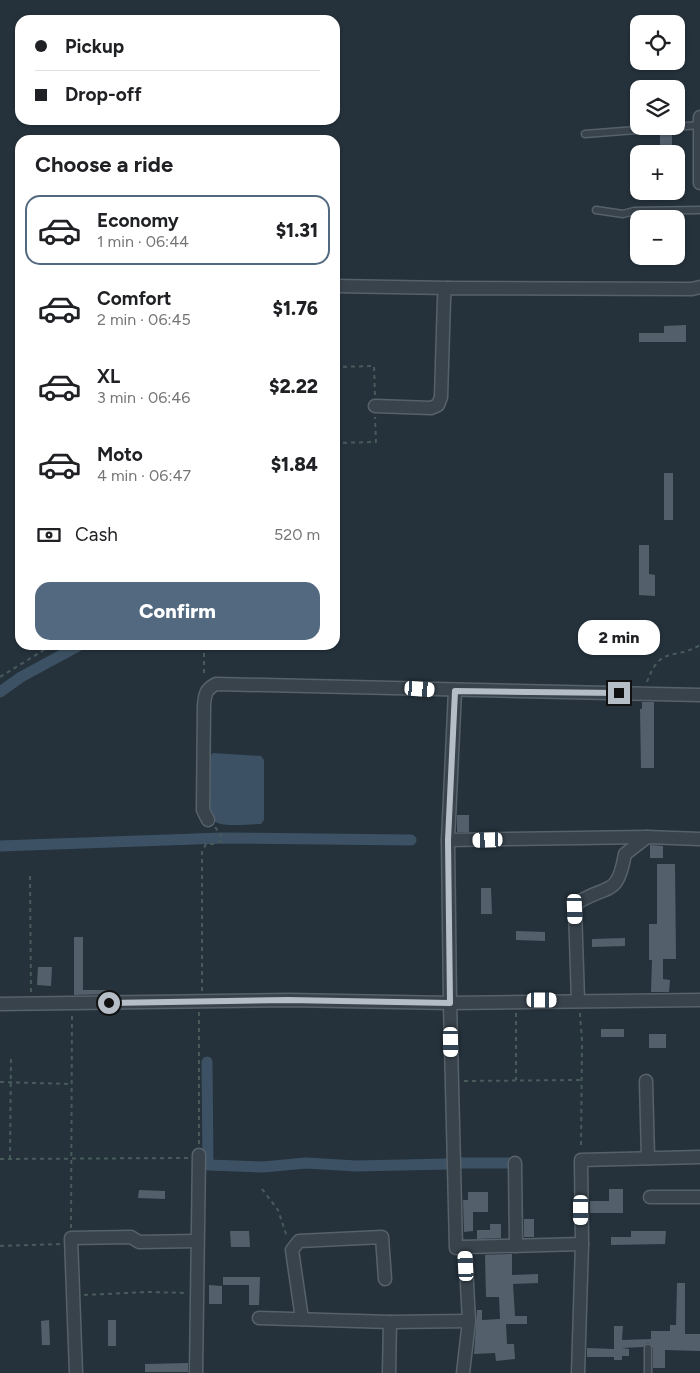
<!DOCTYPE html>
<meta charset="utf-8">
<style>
body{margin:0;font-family:Figtree,sans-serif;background:#f2f2f2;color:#202124;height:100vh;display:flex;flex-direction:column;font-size:19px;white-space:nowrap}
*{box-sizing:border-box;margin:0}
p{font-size:16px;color:#757577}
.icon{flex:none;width:28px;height:28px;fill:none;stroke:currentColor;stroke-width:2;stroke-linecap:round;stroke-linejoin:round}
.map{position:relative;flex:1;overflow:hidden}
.sheet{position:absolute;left:15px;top:135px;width:325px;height:515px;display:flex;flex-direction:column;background:#fff;border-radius:15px;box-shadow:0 1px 4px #0004}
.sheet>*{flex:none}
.banner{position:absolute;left:15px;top:15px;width:325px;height:110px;border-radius:15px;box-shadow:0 1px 4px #0004;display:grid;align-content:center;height:110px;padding:0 20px;background:#fff}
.controls{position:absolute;left:630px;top:15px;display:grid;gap:10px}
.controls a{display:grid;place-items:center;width:55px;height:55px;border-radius:10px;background:#fff;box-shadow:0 1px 4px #0004;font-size:25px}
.end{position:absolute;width:22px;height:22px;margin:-11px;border:6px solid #b5bec7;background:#111;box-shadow:0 0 0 2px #111}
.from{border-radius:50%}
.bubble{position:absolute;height:35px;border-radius:15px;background:#fff;box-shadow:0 1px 4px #0004;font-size:16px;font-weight:800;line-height:35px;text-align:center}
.car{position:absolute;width:15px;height:30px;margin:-15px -8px;border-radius:6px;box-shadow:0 0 4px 1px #0007;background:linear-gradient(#fff 24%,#345 0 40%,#fff 0 76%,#345 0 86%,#fff 0)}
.banner b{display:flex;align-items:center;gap:18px;height:48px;font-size:19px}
.banner b+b{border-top:1px solid #e0e0e0}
.banner i{width:12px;height:12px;background:#202124}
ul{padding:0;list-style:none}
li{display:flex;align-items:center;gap:15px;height:70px;margin:0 10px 8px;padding:0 10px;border:2px solid transparent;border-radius:15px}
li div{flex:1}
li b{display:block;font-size:19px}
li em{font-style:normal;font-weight:800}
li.current{border-color:#526980}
li>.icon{width:45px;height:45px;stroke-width:1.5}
h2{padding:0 20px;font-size:22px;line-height:60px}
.pay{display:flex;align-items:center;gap:12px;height:55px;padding:0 20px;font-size:19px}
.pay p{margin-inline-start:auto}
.button{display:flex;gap:10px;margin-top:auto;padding:10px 20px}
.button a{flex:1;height:58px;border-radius:15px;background:#526980;color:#fff;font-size:20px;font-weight:800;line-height:58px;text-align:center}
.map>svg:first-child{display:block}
.water{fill:#3c5264}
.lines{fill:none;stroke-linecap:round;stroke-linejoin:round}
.canal{stroke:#3c5264;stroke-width:11}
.building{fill:#53606c}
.service-casing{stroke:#57616a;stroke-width:9}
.minor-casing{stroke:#57616a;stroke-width:15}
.path{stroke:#475b5b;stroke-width:2;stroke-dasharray:4 4;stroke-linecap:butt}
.service{stroke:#39434c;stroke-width:6}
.minor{stroke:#39434c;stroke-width:12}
.route{stroke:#b5bec7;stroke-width:6}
</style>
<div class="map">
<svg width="700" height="1373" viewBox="0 0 700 1373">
<rect width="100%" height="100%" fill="#25323c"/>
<path class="water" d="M213,753l48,3 3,4v60l-3,4c-10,0 -35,3 -43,-1 -16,-8 -10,-48 -10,-64z"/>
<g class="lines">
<g class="canal">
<path d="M0,692l21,-15 59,-32"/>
<path d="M0,846l222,-8 189,2"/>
<path d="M207,1062l1,103 55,2 43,-4 50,3 92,-2"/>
<path d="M460,1163h50"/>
</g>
</g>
<g class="building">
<path d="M672,133v16h-12v-15z"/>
<path d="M686,325v17h-47v-9h25v-7z"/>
<rect x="664" y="473" width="9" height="47"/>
<path d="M639,545h10v29l6,1v21l-16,-1z"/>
<path d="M642,702h12v66h-13l-1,-59h2z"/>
<rect x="457" y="815" width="12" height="17"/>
<path d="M650,845l13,1v12h-13z"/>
<path d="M657,864h18l1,95h-13v20l7,1 -1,12h-18l1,-32h-3v-36h8z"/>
<path d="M481,888h10l1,26h-11z"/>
<path d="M516,931l29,1v9l-29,-1z"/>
<path d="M74,937h9v53h26v4l-35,1z"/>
<path d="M625,938v8l-33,1v-8z"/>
<path d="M38,967h14l-1,19 -14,-1z"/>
<rect x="601" y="1029" width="23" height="8"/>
<rect x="649" y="1034" width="17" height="14"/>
<path d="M609,1189h14v24h-33v-12h19z"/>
<path d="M139,1190l26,1v8l-27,-1z"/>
<path d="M468,1192h20v20h-15v19l-9,1 -1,-32h5z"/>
<rect x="524" y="1219" width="10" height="18"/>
<path d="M490,1224h11v14l-24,1v-9h13z"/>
<path d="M230,1231h19l1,16h-19z"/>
<path d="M631,1231h35l-1,13 -54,1v-8h20z"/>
<path d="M512,1254v21l26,-1v9l-25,1 2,32h12v8h-21l1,20h7l1,15 -19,2 -1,-8 -21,1 3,-44h5v10l18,-1 -1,-22h-13l-1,-42h-8z"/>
<path d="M223,1277h37l-1,28h-10v-20h-26z"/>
<path d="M677,1283h8v51h15v17l-35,-1v18h-12v-20l-5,-5 -5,4 -21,1 7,1v7h-7v4h-8v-3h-27v-9l27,1v-23h9l-1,14 29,-1v-8h19v-6h6z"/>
<path d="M209,1285l13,1v18h-13z"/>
<path d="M49,1320l1,25h-8l-1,-24z"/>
<rect x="108" y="1320" width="8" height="26"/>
<path d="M188,1363v9h-43v-8z"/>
</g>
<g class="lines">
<g class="service-casing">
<g id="service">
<path d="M585,134l115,-9"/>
<path d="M596,210l27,4 11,-3 66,-1"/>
<path d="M648,1373v-25"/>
</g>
</g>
<g class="minor-casing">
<g id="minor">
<path d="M700,117v66"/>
<path d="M335,286l113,2"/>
<path d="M375,406l56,2 7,-3 3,-8 3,-98 1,-9 3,-2 244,1 8,-2"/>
<path d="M208,820l-5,-10 1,-105c1,-11 2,-16 12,-21l484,11"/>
<path d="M448,840l199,-3 53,2"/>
<path d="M578,1000l-3,-91 2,-6c32,-20 40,-5 48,-49l22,-17"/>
<path d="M0,1004l289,-4 161,3 -2,-163 7,-149"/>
<path d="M646,1081l2,77"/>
<path d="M515,1163l1,83"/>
<path d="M650,1197h50"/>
<path d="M465,1247l117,-3"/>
<path d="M259,1318l131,4 79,-1"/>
<path d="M302,1319l-10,-69 7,-9 83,-4 3,42"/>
<path d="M76,1373l-5,-135 60,-1 8,5 58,-1"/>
<path d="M196,1373l3,-218"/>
<path d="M389,1373l1,-51"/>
<path d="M463,1373l6,-52 -4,-74 -9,1 -6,-245 250,-3"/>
<path d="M578,1373l4,-129 -1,-84 119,-3"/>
</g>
</g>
<g class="path">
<path d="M335,367l39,-1 1,29"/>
<path d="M335,443l41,-1 -1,-25"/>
<path d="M204,645v32"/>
<path d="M0,677l52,-32"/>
<path d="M647,682c14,-38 26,-21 53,-37"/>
<path d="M30,876l1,118"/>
<path d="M202,991v-139l4,-8h9l7,-4 -1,-5 -6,-8"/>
<path d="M199,1012v133"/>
<path d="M516,1013v67"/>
<path d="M580,1013l2,28 -1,107"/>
<path d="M464,1081l118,-1"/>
<path d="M0,1082l70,2"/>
<path d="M0,1159l188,-1"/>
<path d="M10,1159l1,-102"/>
<path d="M262,1189l16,21 9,27"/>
<path d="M71,1228l1,-213"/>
<path d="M0,1246l61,-2"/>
<path d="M84,1295l63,-3 40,1"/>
</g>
<use href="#service" class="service"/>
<use href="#minor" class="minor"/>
</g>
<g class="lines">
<path class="route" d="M109,1003l179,-3 162,3 -2,-163 7,-149 164,2"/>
</g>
</svg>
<div class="controls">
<a><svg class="icon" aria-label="locate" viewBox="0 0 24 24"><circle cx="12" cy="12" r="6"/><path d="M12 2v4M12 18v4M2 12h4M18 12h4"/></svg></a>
<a><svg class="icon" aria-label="layers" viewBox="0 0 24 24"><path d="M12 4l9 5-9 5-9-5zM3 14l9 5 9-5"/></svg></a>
<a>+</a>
<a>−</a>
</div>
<i class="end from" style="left:109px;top:1003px"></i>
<i class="end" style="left:619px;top:693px"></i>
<div class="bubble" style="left:578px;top:620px;width:82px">2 min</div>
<i class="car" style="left:420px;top:689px;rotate:94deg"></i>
<i class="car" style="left:488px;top:840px;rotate:268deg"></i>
<i class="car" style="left:575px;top:909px;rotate:178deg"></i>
<i class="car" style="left:542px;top:1000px;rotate:90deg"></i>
<i class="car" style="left:451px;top:1042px;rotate:179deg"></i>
<i class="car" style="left:581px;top:1210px;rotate:180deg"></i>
<i class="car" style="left:466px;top:1266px;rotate:357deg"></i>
<div class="banner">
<b><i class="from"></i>Pickup</b>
<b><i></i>Drop-off</b>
</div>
<section class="sheet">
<h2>Choose a ride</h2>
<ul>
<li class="current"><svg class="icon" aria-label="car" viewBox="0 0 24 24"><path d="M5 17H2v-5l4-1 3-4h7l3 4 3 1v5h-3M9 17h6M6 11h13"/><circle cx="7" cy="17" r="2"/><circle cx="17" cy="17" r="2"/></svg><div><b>Economy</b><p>1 min · 06:44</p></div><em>$1.31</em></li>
<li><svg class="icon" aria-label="car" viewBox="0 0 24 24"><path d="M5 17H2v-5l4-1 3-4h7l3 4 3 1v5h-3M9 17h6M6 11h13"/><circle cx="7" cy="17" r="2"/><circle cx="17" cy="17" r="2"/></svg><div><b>Comfort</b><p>2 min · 06:45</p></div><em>$1.76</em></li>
<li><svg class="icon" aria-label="car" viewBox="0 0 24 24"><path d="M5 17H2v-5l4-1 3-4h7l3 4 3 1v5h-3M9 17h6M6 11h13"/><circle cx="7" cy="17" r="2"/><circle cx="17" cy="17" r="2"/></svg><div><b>XL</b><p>3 min · 06:46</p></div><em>$2.22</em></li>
<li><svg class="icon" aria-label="car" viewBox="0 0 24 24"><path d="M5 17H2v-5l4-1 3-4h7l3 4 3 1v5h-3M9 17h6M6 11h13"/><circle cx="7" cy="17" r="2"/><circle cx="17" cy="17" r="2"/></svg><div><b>Moto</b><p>4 min · 06:47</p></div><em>$1.84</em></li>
</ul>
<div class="pay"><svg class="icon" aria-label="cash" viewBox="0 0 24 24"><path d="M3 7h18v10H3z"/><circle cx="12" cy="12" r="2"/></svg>Cash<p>520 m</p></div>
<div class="button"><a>Confirm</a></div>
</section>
</div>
